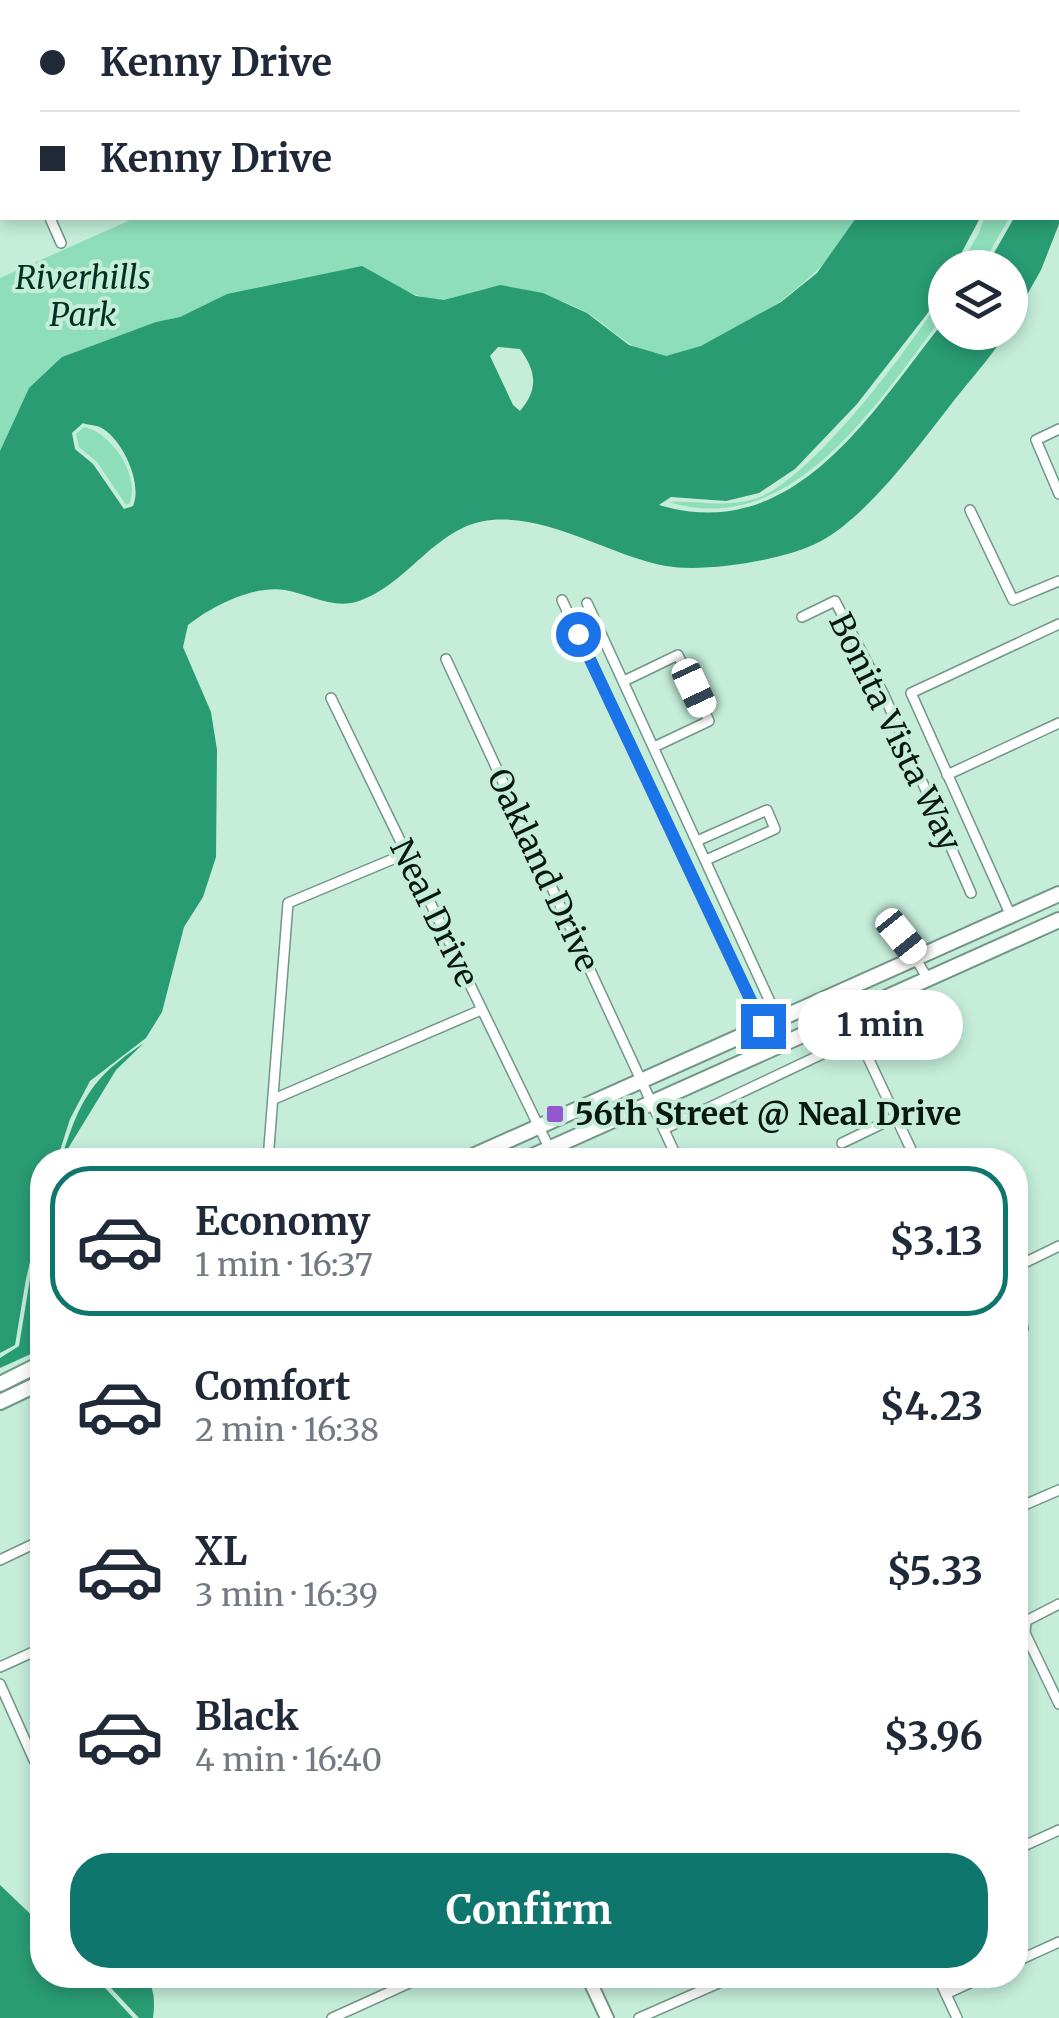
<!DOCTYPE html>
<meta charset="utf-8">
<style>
body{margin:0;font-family:Merriweather,serif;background:#f6f6f7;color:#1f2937;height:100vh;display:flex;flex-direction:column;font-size:38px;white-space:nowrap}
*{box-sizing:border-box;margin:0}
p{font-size:32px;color:#747a83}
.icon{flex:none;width:55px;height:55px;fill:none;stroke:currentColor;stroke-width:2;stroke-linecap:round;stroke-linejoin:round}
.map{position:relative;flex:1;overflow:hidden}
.side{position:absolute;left:30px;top:1148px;width:998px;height:840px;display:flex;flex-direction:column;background:#fff;border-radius:40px;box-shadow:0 5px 15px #0003}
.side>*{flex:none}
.guide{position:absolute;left:0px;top:0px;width:1060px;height:220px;box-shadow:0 5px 15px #0003;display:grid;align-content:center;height:220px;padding:0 40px;background:#fff}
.tools{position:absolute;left:928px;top:250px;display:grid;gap:20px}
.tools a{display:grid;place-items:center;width:100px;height:100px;border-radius:50%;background:#fff;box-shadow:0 5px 15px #0003;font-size:50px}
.end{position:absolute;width:45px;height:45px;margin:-22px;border:12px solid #1a73e8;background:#fff;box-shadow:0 0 0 5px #fff}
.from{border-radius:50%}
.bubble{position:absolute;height:70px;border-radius:35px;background:#fff;box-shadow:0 5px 15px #0003;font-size:32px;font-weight:700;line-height:70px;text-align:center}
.car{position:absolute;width:30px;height:60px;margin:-30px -15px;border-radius:12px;box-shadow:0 0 8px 2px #0007;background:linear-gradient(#fff 24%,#345 0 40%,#fff 0 76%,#345 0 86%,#fff 0)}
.guide b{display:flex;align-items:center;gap:35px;height:95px;font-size:38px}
.guide b+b{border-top:2px solid #e0e1e3}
.guide i{width:25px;height:25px;background:#1f2937}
ul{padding:18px 0 0;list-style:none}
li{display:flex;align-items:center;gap:30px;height:150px;margin:0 20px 15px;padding:0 20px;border:5px solid transparent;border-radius:40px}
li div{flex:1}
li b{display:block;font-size:38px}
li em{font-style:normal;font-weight:700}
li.selected{border-color:#0f766e}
li>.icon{width:90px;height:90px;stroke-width:1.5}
.primary-button{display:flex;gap:20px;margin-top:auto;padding:20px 40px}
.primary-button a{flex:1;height:115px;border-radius:40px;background:#0f766e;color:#fff;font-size:40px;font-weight:700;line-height:115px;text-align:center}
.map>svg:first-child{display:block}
.green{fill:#8edebc}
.water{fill:#299c74;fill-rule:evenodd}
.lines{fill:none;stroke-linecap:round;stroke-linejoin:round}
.street-casing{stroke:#719786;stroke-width:12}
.secondary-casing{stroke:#719786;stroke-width:16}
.primary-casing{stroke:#719786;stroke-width:18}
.street{stroke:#fff;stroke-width:9}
.secondary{stroke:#fff;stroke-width:12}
.primary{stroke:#fff;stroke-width:14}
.route{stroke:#1a73e8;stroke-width:12}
.poi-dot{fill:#9358d0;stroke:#c5edda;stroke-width:4}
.labels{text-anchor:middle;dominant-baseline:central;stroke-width:8;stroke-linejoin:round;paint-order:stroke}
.park-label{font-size:32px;font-style:italic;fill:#003222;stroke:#c5edda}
.street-label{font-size:32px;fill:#091811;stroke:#c5edda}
.poi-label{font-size:32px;font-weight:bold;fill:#091811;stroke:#c5edda;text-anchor:start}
</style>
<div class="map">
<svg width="1059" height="2018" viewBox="0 0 1059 2018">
<rect width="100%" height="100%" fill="#c5edda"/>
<g class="green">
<path d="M135,218h721c-16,49 -139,140 -191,138 -33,-2 -52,-28 -79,-44 -22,-12 -47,-19 -71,-24 -31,-7 -48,12 -74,12 -18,0 -34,-9 -50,-17l-164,11 -47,23 -24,5 -33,14 -94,52 -29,63v-173z"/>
<path d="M984,218h25l-28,49h-22l20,-34z"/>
<path d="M945,291v23c-65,84 -151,227 -276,188 30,-2 60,7 91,-5 55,-22 154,-154 185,-206z"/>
<path d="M84,427c28,6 56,48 46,76l-4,2 -29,-43 -18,-15 -3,-13z"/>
</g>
<g class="water">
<path d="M1058,24l1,200 -18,46 -31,55v-57l-24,-1 28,-49h44z"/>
<path d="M856,218h124l-26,49 -9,1v16l-18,30 -70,90 -62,65 -36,24 -33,8 -55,-4 -12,8c136,41 213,-94 286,-185v12l61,1c-13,21 -30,40 -46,60 -36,45 -88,120 -139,148 -34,19 -117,32 -155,25 -58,-11 -115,-51 -174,-46 -55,4 -83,64 -133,81 -25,9 -50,-7 -74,-11 -32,-5 -73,16 -97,35l-5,22 28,65 6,38 -1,107 -13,40 -19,30 -22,85 -16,26 -56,43 -20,38 -13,41h-15v50l-16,69 -11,66 -15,8v-902l29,-63 33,-31 94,-35 24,-5 47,-23 135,-28 54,30 28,4 56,-15 43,8 44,20 42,32 37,11 35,-10 80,-44 36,-29zM498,347l22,2c16,22 19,40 0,62l-7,-6 -23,-49zM83,423c1,1 15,3 17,4 22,11 43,56 33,79l-9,3 -31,-45 -18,-15 -3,-16z"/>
<path d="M144,1043l-28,27 -55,90c19,-60 30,-82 83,-117z"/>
<path d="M42,1227v35l-7,14 7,73 -42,19v-10l19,-12 11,-67z"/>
<path d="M0,1885l42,40v50h51l40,43h-133z"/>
<path d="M99,1975h45c11,12 11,27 9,43h-14z"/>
</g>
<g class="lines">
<g class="street-casing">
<g id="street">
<path d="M318,0l4,2"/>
<path d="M75,2v-2"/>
<path d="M0,112l2,5"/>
<path d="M0,209l2,-1"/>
<path d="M50,218l11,25"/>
<path d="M1059,429l-23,11 23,54"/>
<path d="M970,510l43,90 46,-19"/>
<path d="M562,600l211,448"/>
<path d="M587,603l201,438"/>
<path d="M802,617l33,-16 49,94 87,198"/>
<path d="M446,659l232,501"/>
<path d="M624,681l54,-26 31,66 -55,26"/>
<path d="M331,698l224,462"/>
<path d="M947,775l112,-52"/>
<path d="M697,841l70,-31 8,19 -69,31"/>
<path d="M1011,916l-100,-223 148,-69"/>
<path d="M897,928l31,51"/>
<path d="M848,1015l68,145"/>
<path d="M274,1099l207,-89"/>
<path d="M664,1129l194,-92"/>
<path d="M842,1143l54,-26"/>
<path d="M268,1160l20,-257 117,-49"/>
<path d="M1015,1276l5,-11 39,-19"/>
<path d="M1015,1295l8,33 -8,4"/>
<path d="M1015,1509l44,-19"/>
<path d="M0,1560l42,-20"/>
<path d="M1059,1604l-33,17 -1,12 34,71"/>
<path d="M0,1667l42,-19"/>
<path d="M0,1684l34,76 8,-3"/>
<path d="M1015,1850l44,-20"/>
<path d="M1015,1962l44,-20"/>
<path d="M937,1975l20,43"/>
<path d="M946,1994l41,-19"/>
<path d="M332,2018l95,-43"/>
<path d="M639,2018l98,-43"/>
</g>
</g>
<g class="secondary-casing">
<path id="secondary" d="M587,1975l20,43"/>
</g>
<g class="primary-casing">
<g id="primary">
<path d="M464,1160l595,-266"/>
<path d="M524,1160l535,-240"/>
<path d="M0,1384l42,-21"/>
<path d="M0,1402l42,-20"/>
</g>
</g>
<use href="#street" class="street"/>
<use href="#secondary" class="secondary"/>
<use href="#primary" class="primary"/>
</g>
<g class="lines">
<path class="route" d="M578,634l185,392"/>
</g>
<rect class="poi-dot" x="545" y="1104" width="20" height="20" rx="5"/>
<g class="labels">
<g class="park-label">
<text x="83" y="278">Riverhills<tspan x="83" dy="37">Park</tspan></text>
</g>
<g class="street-label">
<text transform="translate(895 732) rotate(64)">Bonita Vista Way</text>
<text transform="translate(543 870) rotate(65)">Oakland Drive</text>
<text transform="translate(434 913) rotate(64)">Neal Drive</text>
</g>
<g class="poi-label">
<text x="575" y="1114">56th Street @ Neal Drive</text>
</g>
</g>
</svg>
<div class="tools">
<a><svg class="icon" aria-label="layers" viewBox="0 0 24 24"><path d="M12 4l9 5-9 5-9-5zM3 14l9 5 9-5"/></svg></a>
</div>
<i class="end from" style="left:578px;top:634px"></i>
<i class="end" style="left:763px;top:1026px"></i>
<div class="bubble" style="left:798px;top:990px;width:165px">1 min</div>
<i class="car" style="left:694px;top:688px;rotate:155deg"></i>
<i class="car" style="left:901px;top:936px;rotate:141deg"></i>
<div class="guide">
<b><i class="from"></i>Kenny Drive</b>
<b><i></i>Kenny Drive</b>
</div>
<section class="side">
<ul>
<li class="selected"><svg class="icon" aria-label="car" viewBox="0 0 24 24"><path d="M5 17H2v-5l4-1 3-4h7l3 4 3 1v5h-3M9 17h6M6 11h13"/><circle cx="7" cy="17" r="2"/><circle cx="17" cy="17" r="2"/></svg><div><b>Economy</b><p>1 min · 16:37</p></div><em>$3.13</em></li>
<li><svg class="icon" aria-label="car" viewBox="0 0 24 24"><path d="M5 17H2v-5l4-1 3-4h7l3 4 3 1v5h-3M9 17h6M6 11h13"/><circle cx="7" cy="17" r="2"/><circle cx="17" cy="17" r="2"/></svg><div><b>Comfort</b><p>2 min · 16:38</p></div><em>$4.23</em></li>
<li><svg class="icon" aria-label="car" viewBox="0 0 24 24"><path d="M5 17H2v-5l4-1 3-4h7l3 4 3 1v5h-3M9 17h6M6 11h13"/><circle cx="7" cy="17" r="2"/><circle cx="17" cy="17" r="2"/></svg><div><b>XL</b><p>3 min · 16:39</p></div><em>$5.33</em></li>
<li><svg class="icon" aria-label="car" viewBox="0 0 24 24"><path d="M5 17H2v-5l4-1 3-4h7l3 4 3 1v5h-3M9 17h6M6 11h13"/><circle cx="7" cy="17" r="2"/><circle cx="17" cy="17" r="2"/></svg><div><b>Black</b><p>4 min · 16:40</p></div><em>$3.96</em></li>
</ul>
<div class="primary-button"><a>Confirm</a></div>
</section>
</div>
